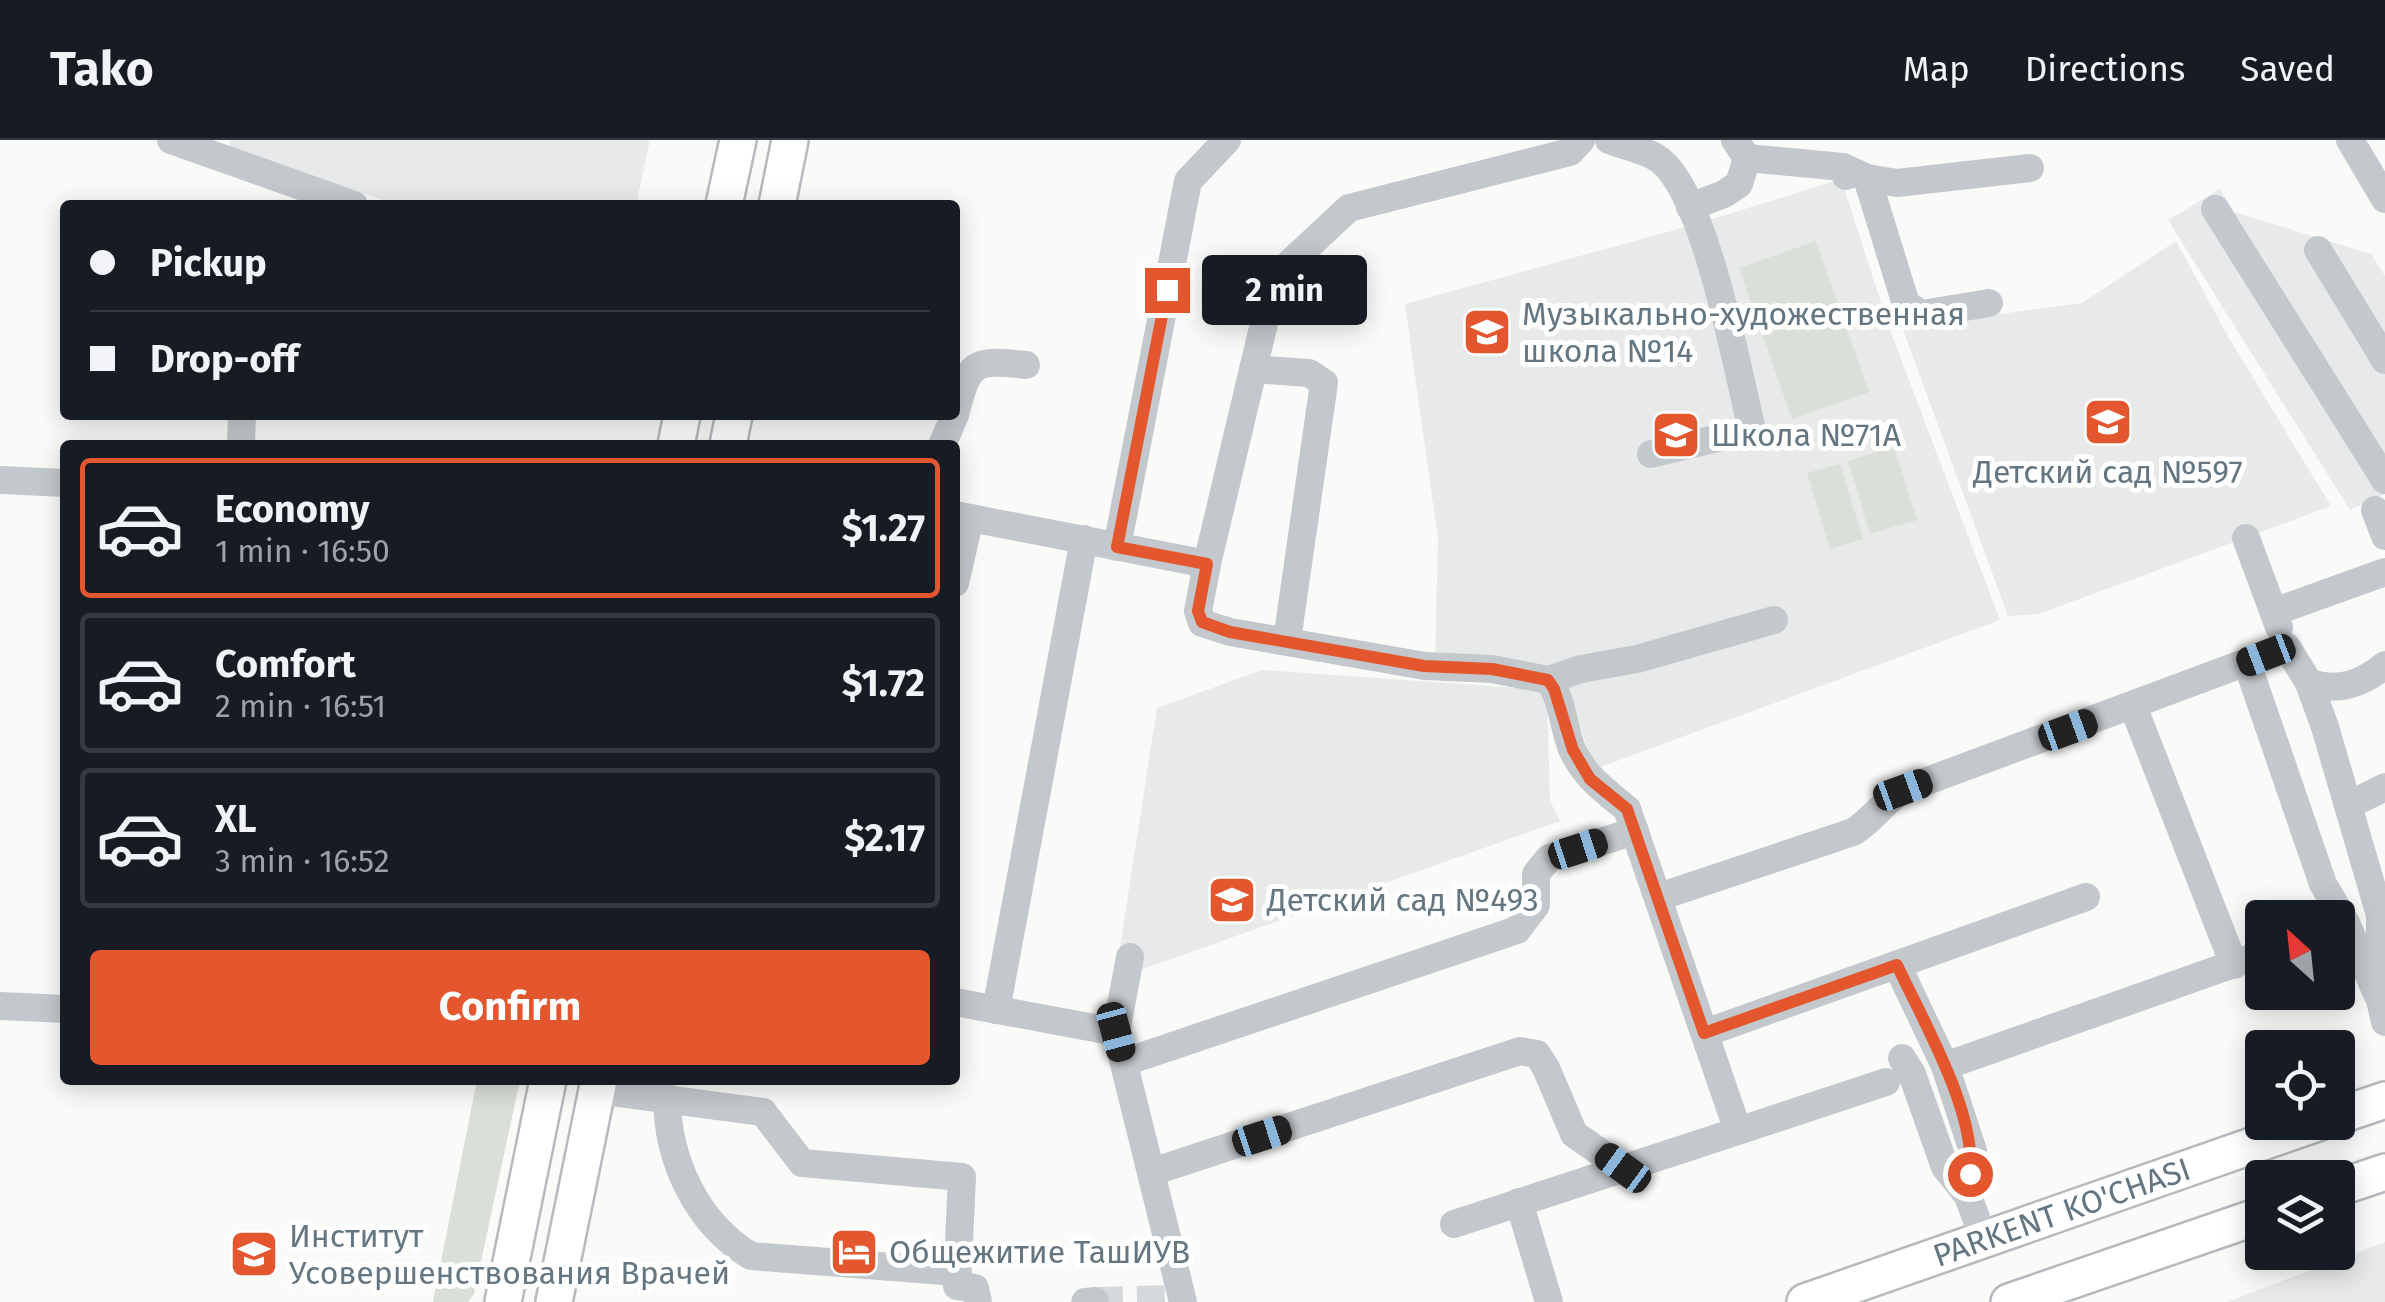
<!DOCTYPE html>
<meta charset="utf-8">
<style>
body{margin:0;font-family:"Fira Sans",sans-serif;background:#20242c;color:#f1f3f6;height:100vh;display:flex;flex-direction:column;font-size:38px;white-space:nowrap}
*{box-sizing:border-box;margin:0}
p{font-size:32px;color:#9ea1a6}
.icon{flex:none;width:55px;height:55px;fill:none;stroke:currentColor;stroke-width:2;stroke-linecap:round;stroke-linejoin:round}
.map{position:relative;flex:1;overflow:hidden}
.sheet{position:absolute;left:60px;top:300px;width:900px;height:645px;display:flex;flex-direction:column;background:#171b24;border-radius:10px;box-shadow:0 5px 25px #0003}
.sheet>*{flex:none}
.top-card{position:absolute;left:60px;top:60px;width:900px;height:220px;border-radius:10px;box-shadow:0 5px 25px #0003;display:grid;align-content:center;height:220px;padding:0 30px;background:#171b24}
.needle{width:65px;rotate:333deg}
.tools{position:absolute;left:2245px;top:760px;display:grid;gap:20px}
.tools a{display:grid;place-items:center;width:110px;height:110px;border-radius:10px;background:#171b24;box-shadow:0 5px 25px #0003;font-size:50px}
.end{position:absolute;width:45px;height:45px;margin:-22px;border:12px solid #e4572e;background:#fff;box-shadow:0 0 0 5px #fff}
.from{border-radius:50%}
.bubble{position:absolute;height:70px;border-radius:10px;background:#171b24;box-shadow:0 5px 25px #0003;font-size:32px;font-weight:700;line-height:70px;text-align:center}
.car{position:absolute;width:30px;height:60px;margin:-30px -15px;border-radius:12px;box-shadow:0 0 8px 2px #0007;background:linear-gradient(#222 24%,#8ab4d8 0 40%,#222 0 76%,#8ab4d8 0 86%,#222 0)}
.top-card b{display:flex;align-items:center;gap:35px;height:95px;font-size:38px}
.top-card b+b{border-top:2px solid #363941}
.top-card i{width:25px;height:25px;background:#f1f3f6}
ul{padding:18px 0 0;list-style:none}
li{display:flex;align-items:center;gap:30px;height:140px;margin:0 20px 15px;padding:0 10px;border:5px solid #363941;border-radius:10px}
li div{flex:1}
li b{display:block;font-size:38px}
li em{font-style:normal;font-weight:700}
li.on{border-color:#e4572e}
li>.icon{width:90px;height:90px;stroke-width:1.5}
.cta{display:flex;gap:20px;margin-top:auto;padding:20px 30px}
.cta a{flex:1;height:115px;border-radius:10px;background:#e4572e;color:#fff;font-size:40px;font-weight:700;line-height:115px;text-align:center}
header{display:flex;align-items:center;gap:60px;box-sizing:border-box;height:140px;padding:0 50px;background:#171b24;border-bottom:2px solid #363941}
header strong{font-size:48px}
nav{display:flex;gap:55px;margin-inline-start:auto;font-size:35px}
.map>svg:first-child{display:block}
.built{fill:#e8e9e9}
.green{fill:#dadfd7}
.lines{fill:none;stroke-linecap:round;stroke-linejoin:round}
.minor-tunnel{stroke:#d5d9db;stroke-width:28;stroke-dasharray:28 14;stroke-linecap:butt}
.major-casing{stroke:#b5babe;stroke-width:40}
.minor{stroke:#c3c8cc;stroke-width:28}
.major{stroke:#fff;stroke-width:35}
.route{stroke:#e4572e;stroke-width:12}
.labels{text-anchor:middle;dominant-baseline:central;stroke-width:10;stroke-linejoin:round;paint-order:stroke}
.poi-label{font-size:32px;fill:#657683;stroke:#fff;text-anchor:start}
.street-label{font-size:32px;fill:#657683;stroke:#fff}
</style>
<header>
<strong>Tako</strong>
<nav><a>Map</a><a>Directions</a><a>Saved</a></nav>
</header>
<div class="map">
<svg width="2385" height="1162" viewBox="0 0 2385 1162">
<rect width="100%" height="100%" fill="#fafaf8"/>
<g class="built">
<path d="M230,0h420l-14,65h-237l-171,-55z"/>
<path d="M1841,39l49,151 110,290 -405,149 -36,-102 -124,-7 3,-120 -33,-236 295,-81z"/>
<path d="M2220,49l14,23 137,42 14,22v218l-35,16 -182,-290z"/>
<path d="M2176,101l53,97 102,168 -292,108 -31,2 -106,-289 180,-24z"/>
<path d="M1262,530l285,20 3,111 10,20 -445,158 42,-271z"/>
<path d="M2385,1102v60h-158z"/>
</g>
<g class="green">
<path d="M1816,101l53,151 -77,27 -53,-151z"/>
<path d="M1894,307l23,73 -47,14 -22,-73z"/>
<path d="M1840,324l23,75 -33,10 -23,-76z"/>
<path d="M477,940h43l-46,214 -6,8h-35z"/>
</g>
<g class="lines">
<path class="minor-tunnel" d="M1095,1161l75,-2"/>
<g class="major-casing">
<g id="major">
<path d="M724,65l14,-65"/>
<path d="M777,65l13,-65"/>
<path d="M676,305l6,-30"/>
<path d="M728,305l6,-30"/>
<path d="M2338,976l47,-16"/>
<path d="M2338,1048l47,-16"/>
<path d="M503,1162l45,-222"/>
<path d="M554,1162l45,-222"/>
<path id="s1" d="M1805,1162l515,-180"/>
<path d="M2009,1162l253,-87"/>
</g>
</g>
<g class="minor">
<path d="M171,0l183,65"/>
<path d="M1581,0l-11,12 -221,56 -74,69 -68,287 -9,47 4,12 28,9 195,34 67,3 56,11c15,18 15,48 24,69 12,27 33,42 55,60l111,322 148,-49"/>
<path d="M1609,0c15,6 38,10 51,20 46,36 77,208 92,270l-101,24"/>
<path d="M1735,0l12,18 96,9 3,9"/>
<path d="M2350,0l35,59"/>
<path d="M1843,27l24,11 30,5 133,-15"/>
<path d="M1867,38l39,126 16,10 67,-11"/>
<path d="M1690,67l34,-13 15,-10 8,-26"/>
<path d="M2215,69l170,271"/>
<path d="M2318,110l67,110"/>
<path d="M1253,229l56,4 15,10 -37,257"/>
<path d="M955,274c14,-52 17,-55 71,-49"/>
<path d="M241,305l1,-30"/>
<path d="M942,305l13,-30"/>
<path d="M0,340l65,3"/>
<path d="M2375,370l10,26"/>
<path d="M955,375l252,49"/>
<path d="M2246,398l33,89"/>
<path d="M1117,407l71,-366 39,-41"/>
<path d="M955,443l15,-65"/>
<path d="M2274,472l111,-40"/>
<path d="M2247,523l76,221 23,39"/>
<path d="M1548,540l33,-11 56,-10 137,-39"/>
<path d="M2309,543c30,9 53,1 76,-18"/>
<path d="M2133,566l101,259"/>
<path d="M2349,665l36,-18"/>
<path d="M1659,757l194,-65c20,-12 30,-30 50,-42l384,-143 22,36 16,44 55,188v85l5,22"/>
<path d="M2338,786l8,-3 31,71"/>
<path d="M1897,825l48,101 28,85 -5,45 16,44"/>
<path d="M955,862l161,30 67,270"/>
<path d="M0,866l65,3"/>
<path d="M996,870l88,-471"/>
<path d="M1116,892l14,-75"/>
<path d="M1705,893l381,-136"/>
<path d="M1902,918l10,16 33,93 24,30"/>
<path d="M1125,922l392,-132 19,-25v-31l13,-16 86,-27"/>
<path d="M1945,926l317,-112"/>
<path d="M597,950l166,22 39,51 160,14 -5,109 18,2 3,14"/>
<path d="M667,957c0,62 29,126 84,159l206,16"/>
<path d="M1152,1032l368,-121 17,3 9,14 28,66 49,34"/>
<path d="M1519,1062l30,100"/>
<path d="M1454,1084l284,-93"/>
<path d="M1085,1162l10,-1"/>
</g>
<use href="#major" class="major"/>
</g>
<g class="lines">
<path class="route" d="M1167,150l-50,257 90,17 -9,47 4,11 28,10 194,34 68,3 56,11 6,9 19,61 17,29 37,30 77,224 193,-68c26,56 80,148 73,209"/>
</g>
<defs>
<g id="school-square" transform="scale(2.5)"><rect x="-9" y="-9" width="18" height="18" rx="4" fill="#e4572e" stroke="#fff"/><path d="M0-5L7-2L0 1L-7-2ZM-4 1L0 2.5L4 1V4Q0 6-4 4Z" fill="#fff"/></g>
<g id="hotel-square" transform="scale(2.5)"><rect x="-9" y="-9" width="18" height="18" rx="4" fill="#e4572e" stroke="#fff"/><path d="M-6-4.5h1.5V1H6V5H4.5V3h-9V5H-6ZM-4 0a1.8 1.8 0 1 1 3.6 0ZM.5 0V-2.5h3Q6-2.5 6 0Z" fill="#fff"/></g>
<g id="university-square" transform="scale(2.5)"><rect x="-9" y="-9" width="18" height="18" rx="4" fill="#e4572e" stroke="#fff"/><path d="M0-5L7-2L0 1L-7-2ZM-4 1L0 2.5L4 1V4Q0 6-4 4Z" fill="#fff"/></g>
</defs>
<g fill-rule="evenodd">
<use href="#school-square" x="1487" y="192"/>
<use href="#school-square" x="2108" y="282"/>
<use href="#school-square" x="1676" y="295"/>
<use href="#school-square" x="1232" y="760"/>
<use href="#hotel-square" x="854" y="1112"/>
<use href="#university-square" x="254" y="1114"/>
</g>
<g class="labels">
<g class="poi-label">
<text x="1522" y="174">Музыкально-художественная<tspan x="1522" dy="37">школа №14</tspan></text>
<text x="1711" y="295">Школа №71А</text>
<text x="2108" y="332" text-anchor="middle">Детский сад №597</text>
<text x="1267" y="760">Детский сад №493</text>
<text x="289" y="1096">Институт<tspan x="289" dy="37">Усовершенствования Врачей</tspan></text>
<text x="889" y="1112">Общежитие ТашИУВ</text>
</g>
<g class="street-label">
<text stroke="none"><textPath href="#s1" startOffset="272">PARKENT KO'CHASI</textPath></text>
</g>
</g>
</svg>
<div class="tools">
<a><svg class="needle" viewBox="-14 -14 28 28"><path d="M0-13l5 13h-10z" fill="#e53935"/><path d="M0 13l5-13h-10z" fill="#9ea1a6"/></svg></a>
<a><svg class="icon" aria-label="locate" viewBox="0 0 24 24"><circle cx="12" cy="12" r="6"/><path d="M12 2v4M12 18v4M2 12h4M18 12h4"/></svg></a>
<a><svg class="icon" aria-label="layers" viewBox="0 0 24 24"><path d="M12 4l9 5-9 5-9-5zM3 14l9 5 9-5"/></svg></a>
</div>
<i class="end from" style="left:1970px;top:1034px"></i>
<i class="end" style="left:1167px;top:150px"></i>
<div class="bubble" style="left:1202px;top:115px;width:165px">2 min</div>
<i class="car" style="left:2266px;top:515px;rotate:249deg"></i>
<i class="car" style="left:2068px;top:590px;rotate:70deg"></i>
<i class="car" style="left:1903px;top:650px;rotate:70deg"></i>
<i class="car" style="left:1578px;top:709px;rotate:72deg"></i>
<i class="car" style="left:1116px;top:892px;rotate:165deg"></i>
<i class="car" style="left:1262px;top:996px;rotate:72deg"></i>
<i class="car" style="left:1623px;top:1028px;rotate:306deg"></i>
<div class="top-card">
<b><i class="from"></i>Pickup</b>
<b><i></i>Drop-off</b>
</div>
<section class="sheet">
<ul>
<li class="on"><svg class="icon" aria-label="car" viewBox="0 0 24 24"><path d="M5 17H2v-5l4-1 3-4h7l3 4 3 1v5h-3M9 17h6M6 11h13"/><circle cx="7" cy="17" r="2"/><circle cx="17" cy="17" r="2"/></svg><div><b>Economy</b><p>1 min · 16:50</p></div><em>$1.27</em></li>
<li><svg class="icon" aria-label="car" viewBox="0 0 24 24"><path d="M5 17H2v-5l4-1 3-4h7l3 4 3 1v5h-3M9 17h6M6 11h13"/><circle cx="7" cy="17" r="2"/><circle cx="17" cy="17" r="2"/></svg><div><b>Comfort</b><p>2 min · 16:51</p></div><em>$1.72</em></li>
<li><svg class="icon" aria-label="car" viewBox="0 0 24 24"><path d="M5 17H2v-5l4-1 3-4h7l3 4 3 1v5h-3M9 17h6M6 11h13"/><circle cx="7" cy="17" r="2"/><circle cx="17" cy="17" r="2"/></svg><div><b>XL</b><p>3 min · 16:52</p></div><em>$2.17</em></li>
</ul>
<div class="cta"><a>Confirm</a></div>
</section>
</div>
